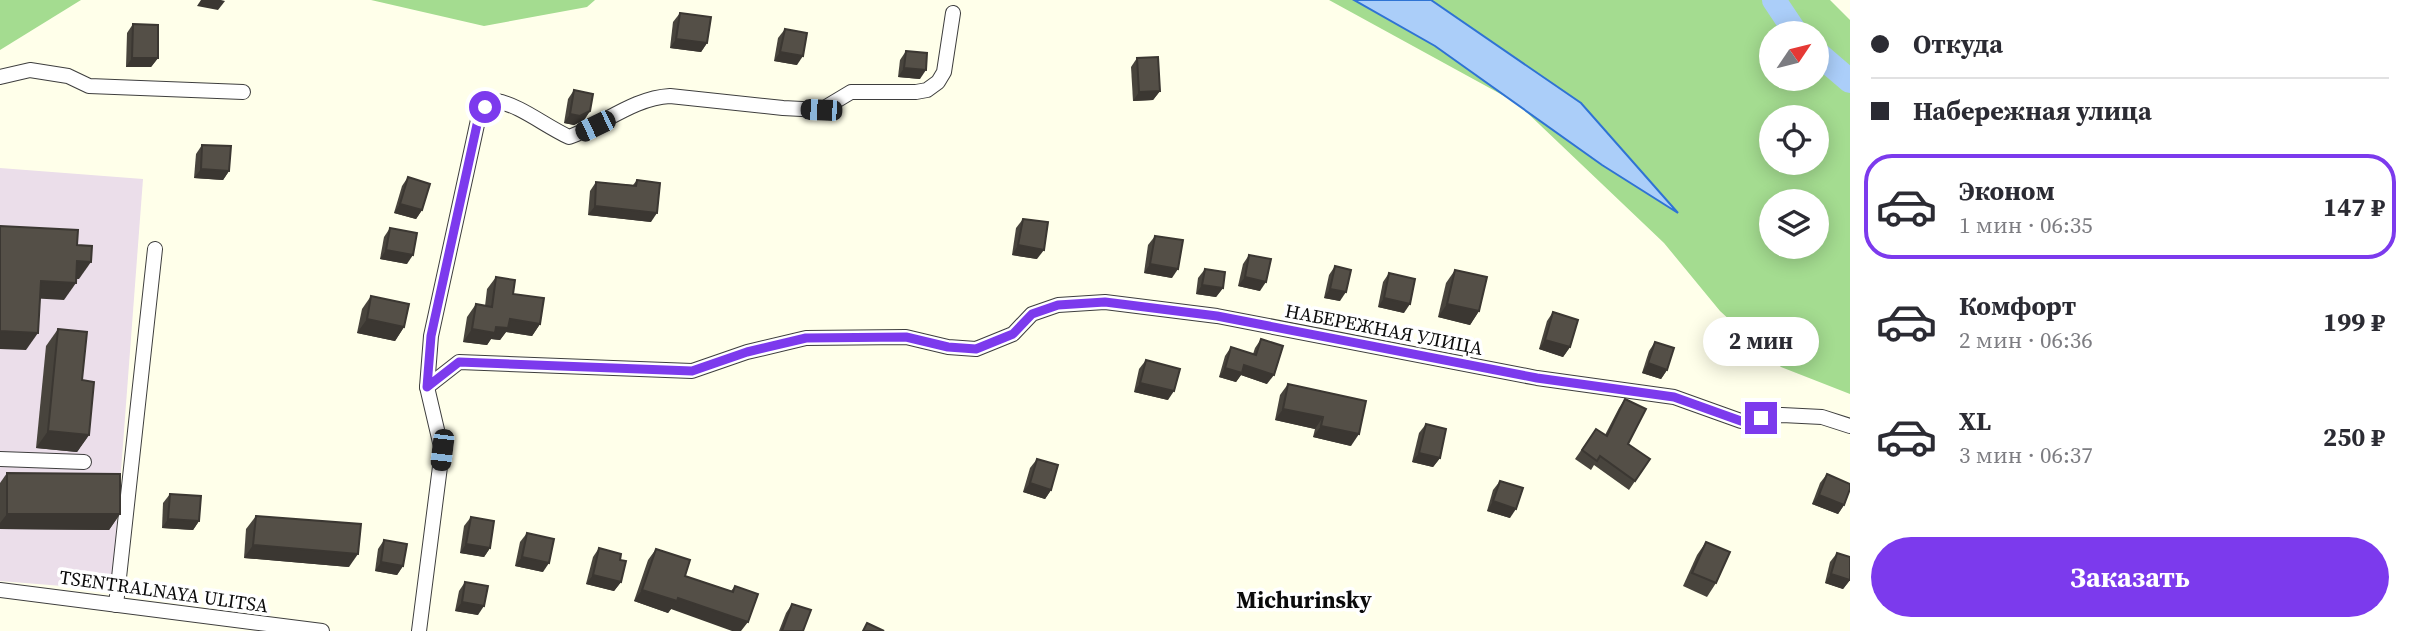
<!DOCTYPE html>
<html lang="ru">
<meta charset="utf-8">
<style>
body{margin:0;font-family:"Source Serif 4",serif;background:#f2f2f3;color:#2b2b33;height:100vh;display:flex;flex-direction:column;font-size:26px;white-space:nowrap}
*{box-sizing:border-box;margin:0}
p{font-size:23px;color:#7c7c81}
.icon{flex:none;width:38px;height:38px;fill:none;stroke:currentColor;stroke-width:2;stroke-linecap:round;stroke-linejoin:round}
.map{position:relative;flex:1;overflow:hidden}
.details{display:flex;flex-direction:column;background:#fff;width:560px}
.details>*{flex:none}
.banner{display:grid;align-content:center;height:154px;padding:0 21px;background:#fff}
.needle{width:46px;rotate:55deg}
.controls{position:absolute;left:1759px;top:21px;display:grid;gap:14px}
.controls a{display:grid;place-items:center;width:70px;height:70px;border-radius:50%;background:#fff;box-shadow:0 4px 18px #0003;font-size:35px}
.end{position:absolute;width:32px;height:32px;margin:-16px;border:9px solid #7c3aed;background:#fff;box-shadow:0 0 0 4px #fff}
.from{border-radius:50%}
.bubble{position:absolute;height:49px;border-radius:24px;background:#fff;box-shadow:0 4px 18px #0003;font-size:23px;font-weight:700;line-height:49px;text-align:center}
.car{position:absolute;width:21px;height:42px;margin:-21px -10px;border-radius:9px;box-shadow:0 0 5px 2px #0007;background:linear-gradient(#222 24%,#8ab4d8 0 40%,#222 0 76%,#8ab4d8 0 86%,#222 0)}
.banner b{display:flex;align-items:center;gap:24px;height:66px;font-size:26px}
.banner b+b{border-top:2px solid #e1e1e2}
.banner i{width:18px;height:18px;background:#2b2b33}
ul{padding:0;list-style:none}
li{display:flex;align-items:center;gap:21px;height:105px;margin:0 14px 10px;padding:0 7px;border:4px solid transparent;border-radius:28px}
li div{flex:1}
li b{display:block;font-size:26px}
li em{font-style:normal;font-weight:700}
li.current{border-color:#7c3aed}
li>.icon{width:63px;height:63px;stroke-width:1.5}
.cta{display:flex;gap:14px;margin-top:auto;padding:14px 21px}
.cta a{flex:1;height:80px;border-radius:42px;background:#7c3aed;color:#fff;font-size:28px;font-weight:700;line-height:80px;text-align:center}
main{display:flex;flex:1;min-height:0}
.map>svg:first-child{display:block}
.industrial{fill:#ebdeea}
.forest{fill:#a4dc90;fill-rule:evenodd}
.water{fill:#abcef9;stroke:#2f73d4;stroke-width:2}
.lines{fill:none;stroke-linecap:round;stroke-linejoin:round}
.river{stroke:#abcef9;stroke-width:24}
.minor-casing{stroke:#3e3e3e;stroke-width:16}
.minor{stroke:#fff;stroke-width:14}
.wall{fill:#48443d}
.shaded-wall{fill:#3b3732}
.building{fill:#544f47;stroke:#3b3732;stroke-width:2}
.route{stroke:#7c3aed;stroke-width:9}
.labels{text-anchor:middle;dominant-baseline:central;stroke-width:7;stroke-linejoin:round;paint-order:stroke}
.street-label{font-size:19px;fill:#0b0b0b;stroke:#fff}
.quarter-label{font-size:23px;font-weight:bold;fill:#0b0b0b;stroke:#fff}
</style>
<main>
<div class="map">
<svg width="1850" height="631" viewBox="0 0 1850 631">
<rect width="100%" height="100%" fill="#ffffea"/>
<path class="industrial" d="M0,168l143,11 -31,411 -112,-9z"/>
<g class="forest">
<path d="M0,0h81l-81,50z"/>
<path d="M371,0h224l-8,7 -103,19z"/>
<path d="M1329,0h501l20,20v374l-69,-27 -61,-56 -56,-68 -147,-140zM1771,33h45v46h-45zM1771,117h45v46h-45zM1771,201h45v46h-45z"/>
</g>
<path class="water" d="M1354,0h77l150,103 97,110 -76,-48 -167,-119z"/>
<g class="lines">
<g class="river">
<path d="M1774,0l22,33"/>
<path d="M1816,52l34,29"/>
</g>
<g class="minor-casing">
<g id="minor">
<path d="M0,77l30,-7 38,6 21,10 154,6"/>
<path d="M427,387l32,-25 233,9 55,-19 59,-14 100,-1 42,10 28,2 37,-15 19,-20 26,-9 47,-3 112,14 320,62 137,19 67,24 41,-6 40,2 28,9"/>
<path d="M0,459l84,3"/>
<path d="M0,590l322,41"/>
<path d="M116,605l39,-356"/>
<path d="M419,631l23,-180 -15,-64 4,-51 47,-216 7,-13 11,-6c24,4 49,25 73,36 34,-12 64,-39 101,-41l113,12 38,2 30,-18h65l11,-2 11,-8 6,-10 9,-59"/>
</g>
</g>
<use href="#minor" class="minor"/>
</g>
<g class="wall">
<path d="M680,13l27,30 -6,9 -31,-4 3,-26z"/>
<path d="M133,24l25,34 -7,9h-25l1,-34z"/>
<path d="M785,29l12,36 -23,-4 4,-23z"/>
<path d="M906,51l14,28 -22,-2 2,-17z"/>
<path d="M1137,58l23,33 -7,9 -20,1 -2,-34z"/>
<path d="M574,90l16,21 -6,9 -10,5 -10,-2 4,-24z"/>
<path d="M202,145l27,26 -6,9 -29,-2 2,-24z"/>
<path d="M408,177l14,33 -6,9 -22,-6 8,-27z"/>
<path d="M637,180l14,42 -63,-7 2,-24 6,-9 37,3z"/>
<path d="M1023,219l14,40 -25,-4 4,-27z"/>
<path d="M390,228l17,36 -27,-5 4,-22z"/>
<path d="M1155,236l17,42 -28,-5 4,-28z"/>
<path d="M1249,255l11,36 -22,-5 5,-22z"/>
<path d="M1335,266l5,35 -16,-3 5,-23z"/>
<path d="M1205,269l18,19 -7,9 -20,-3 2,-16z"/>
<path d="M1455,270l24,41 -9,14 -32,-8 8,-34z"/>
<path d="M1389,273l15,40 -26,-6 5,-25z"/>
<path d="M496,277l17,17 27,30 -8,12 -26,-4 -6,8 -9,-1 -4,6 -24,-3 4,-25 9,-13 9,2 2,-17z"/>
<path d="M371,296l33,31 -9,14 -38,-8 5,-24z"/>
<path d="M1553,312l17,35 -7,10 -24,-8 8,-28z"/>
<path d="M58,329l24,51 7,55 -12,17 -41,-4 10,-102z"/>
<path d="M1261,339l6,45 -26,-9 -5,7 -17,-5 6,-21 6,-9 22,7 2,-6z"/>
<path d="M1655,342l12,28 -6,9 -19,-6 7,-22z"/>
<path d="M1146,360l22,40 -34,-8 5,-23z"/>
<path d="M1288,384l63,62 -38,-9 2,-8 -40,-9 5,-25z"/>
<path d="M1625,399l3,45 22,15 -21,31 -35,-25 -3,5 -16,-11 21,-30 9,6 14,-27z"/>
<path d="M1426,424l14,34 -7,9 -21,-5 7,-29z"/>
<path d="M1037,459l14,31 -6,9 -22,-7 7,-24z"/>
<path d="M7,473l113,41 -11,16 -109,-1v-46z"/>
<path d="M1827,474l17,31 -6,9 -26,-10 8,-21z"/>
<path d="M1500,481l10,37 -23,-7 6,-21z"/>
<path d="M170,494l29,27 -6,9 -31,-2 1,-25z"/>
<path d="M256,516l93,51 -105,-9 2,-29z"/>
<path d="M471,517l19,31 -6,9 -24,-4 4,-27z"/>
<path d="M527,533l16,39 -28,-6 5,-24z"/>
<path d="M384,540l19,26 -6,9 -22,-4 3,-22z"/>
<path d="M1706,542l10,41 -9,14 -24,-11 14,-31z"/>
<path d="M599,548l21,12 1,22 -7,9 -28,-7 7,-27z"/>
<path d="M656,549l29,27 46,15 4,-5 23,8 -87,15 -3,4 -34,-12 14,-41z"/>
<path d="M1837,553l13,27 -7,9 -18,-6 5,-21z"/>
<path d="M465,582l13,33 -23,-4 4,-20z"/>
<path d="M792,604l11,27h-24l7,-18z"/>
</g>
<g class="shaded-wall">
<path d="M201,0h20l4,1 -7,9 -21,-4z"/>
<path d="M676,39l31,4 -6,9 -31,-4z"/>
<path d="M780,52l23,4 -6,9 -23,-4z"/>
<path d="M132,58h26l-7,9h-25z"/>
<path d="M904,68l22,2 -6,9 -22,-2z"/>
<path d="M1160,91l-7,9 -20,1 6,-9z"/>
<path d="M590,111l-6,9 -10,5 -10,-2 6,-9z"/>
<path d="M201,169l28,2 -6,9 -29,-2z"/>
<path d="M400,204l22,6 -6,9 -22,-6z"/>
<path d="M595,206l62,7 -6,9 -63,-7z"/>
<path d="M1018,245l26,5 -7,9 -25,-4z"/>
<path d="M386,250l27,5 -6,9 -27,-5z"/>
<path d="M77,261l14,1 -12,17h-14z"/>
<path d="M1150,264l28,5 -6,9 -28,-5z"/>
<path d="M1245,277l21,5 -6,9 -22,-5z"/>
<path d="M41,281l35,2 -12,17 -35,-2z"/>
<path d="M1202,285l21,3 -7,9 -20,-3z"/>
<path d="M1330,289l16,3 -6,9 -16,-3z"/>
<path d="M1384,298l26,6 -6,9 -26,-6z"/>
<path d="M1447,304l32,7 -9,14 -32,-8z"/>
<path d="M367,319l37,8 -9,14 -38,-8z"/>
<path d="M510,319l30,5 -8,12 -26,-4 -6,8 -9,-1 -4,6 -24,-3 9,-13 24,-2z"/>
<path d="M0,331l38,2 -12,17 -26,-1z"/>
<path d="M1545,340l25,7 -7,10 -24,-8z"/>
<path d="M1648,363l19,7 -6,9 -19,-6z"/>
<path d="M1244,365l30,10 -7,9 -26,-9 -5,7 -17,-5 6,-9z"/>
<path d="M1140,383l34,8 -6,9 -34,-8z"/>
<path d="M1283,409l40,8 -8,12 -40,-9z"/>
<path d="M1321,426l38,8 -8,12 -38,-9z"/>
<path d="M48,431l41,4 -12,17 -41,-4z"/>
<path d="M1419,453l21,5 -7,9 -21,-5z"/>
<path d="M1030,483l21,7 -6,9 -22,-7z"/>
<path d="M1819,495l25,10 -6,9 -26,-10z"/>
<path d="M1493,501l23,8 -6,9 -23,-7z"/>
<path d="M7,514h113l-11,16 -109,-1v-6z"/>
<path d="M168,519l31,2 -6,9 -31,-2z"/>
<path d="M466,544l24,4 -6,9 -24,-4z"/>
<path d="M253,545l105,9 -9,13 -105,-9z"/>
<path d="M522,557l27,6 -6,9 -28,-6z"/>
<path d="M381,562l22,4 -6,9 -22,-4z"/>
<path d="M1831,574l19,6 -7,9 -18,-6z"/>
<path d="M593,575l28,7 -7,9 -28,-7z"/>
<path d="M642,590l36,8 70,24 -7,9h-9l-61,-22 -3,4 -34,-12z"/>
<path d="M462,602l22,4 -6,9 -23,-4z"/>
</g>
<g class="building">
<path d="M680,13l31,4 -4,26 -31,-4z"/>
<path d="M133,24l25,1v33h-26z"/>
<path d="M785,29l22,4 -4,23 -23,-4z"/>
<path d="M906,51l21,2 -1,17 -22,-2z"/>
<path d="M1158,57l2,34 -21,1 -2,-34z"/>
<path d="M574,90l19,4 -3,17 -10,5 -10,-2z"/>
<path d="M202,145l29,1 -2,25 -28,-2z"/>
<path d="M408,177l22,7 -8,26 -22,-6z"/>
<path d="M637,180l23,3 -3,30 -62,-7 1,-24 40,4z"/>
<path d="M1023,219l25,3 -4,28 -26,-5z"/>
<path d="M0,226l78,4 -1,15 15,1 -1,16 -14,-1 -1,22 -35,-2 -3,52 -38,-2z"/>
<path d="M390,228l27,5 -4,22 -27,-5z"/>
<path d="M1155,236l28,4 -5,29 -28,-5z"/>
<path d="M1249,255l22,4 -5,23 -21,-5z"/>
<path d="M1335,266l16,4 -5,22 -16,-3z"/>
<path d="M1205,269l20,3 -2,16 -21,-3z"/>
<path d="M1455,270l32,7 -8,34 -32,-7z"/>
<path d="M1389,273l26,6 -5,25 -26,-6z"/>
<path d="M496,277l19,3 -2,14 31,4 -4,26 -30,-5 -2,9 -12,-1 -1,6 -23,-4 4,-25 16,3z"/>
<path d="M371,296l38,8 -5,23 -37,-8z"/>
<path d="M1553,312l25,8 -8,27 -25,-7z"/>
<path d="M58,329l29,3 -5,48 12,2 -5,53 -41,-4z"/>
<path d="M1261,339l22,7 -9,29 -30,-10 -2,8 -17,-5 6,-21 25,8z"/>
<path d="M1655,342l19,6 -7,22 -19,-7z"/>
<path d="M1146,360l34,9 -6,22 -34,-8z"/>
<path d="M1288,384l78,17 -7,33 -38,-8 2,-9 -40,-8z"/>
<path d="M1625,399l21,10 -18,35 22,15 -15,22 -35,-25 -3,5 -15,-11 14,-21 11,7z"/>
<path d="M1426,424l20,5 -6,29 -21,-5z"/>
<path d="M1037,459l21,6 -7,25 -21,-7z"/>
<path d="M7,473l113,1v40h-113z"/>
<path d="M1827,474l23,10v5l-6,16 -25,-10z"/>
<path d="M1500,481l23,7 -7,21 -23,-8z"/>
<path d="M170,494l31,2 -2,25 -31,-2z"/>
<path d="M256,516l105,8 -3,30 -105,-9z"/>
<path d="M471,517l23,4 -4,27 -24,-4z"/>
<path d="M527,533l27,6 -5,24 -27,-6z"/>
<path d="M384,540l23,4 -4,22 -22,-4z"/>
<path d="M1706,542l24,10 -14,31 -24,-10z"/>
<path d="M599,548l22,6 -1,6 6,1 -5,21 -28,-7z"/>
<path d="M656,549l34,11 -5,16 48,16 2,-6 23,8 -10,28 -70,-24 -1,3 -35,-11z"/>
<path d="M1837,553l13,4v23l-19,-6z"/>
<path d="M465,582l23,4 -4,20 -22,-4z"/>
<path d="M792,604l19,6 -8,21h-21z"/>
<path d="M867,623l17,8h-21z"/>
</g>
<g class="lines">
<path class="route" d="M485,107l-7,13 -47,216 -4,51 32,-25 233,9 55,-19 59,-14 100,-1 42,10 28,2 37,-15 19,-20 26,-9 47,-3 112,14 320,62 137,19 67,24 20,-3"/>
</g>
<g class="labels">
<g class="street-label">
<text transform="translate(1384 329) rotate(11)">НАБЕРЕЖНАЯ УЛИЦА</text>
<text transform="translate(164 591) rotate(8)">TSENTRALNAYA ULITSA</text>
</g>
<g class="quarter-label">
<text x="1304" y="600">Michurinsky</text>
</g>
</g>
</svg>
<div class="controls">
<a><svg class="needle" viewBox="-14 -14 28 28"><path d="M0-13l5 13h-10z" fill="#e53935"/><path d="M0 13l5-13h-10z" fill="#7c7c81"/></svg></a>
<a><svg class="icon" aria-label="locate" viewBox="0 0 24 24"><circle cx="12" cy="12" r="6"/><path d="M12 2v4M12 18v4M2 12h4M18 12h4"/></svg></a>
<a><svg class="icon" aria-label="layers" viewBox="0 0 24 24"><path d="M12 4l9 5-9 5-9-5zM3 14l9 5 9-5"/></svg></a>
</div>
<i class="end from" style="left:485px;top:107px"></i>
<i class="end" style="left:1761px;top:418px"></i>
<div class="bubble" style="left:1703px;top:317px;width:116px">2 мин</div>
<i class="car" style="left:821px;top:110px;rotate:272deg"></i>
<i class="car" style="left:595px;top:126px;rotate:244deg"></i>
<i class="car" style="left:442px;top:450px;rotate:187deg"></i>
</div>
<section class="details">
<div class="banner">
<b><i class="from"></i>Откуда</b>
<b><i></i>Набережная улица</b>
</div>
<ul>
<li class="current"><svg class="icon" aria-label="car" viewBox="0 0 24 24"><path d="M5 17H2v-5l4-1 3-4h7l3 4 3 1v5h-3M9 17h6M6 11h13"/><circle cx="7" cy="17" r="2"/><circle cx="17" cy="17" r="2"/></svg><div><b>Эконом</b><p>1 мин · 06:35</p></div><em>147 ₽</em></li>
<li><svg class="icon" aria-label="car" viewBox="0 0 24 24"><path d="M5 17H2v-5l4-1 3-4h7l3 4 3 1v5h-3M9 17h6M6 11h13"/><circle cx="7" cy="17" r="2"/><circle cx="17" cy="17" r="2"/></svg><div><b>Комфорт</b><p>2 мин · 06:36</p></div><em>199 ₽</em></li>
<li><svg class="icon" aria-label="car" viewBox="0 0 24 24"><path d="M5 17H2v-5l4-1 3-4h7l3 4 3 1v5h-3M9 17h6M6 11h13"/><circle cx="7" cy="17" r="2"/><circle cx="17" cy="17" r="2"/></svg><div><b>XL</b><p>3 мин · 06:37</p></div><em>250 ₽</em></li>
</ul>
<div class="cta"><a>Заказать</a></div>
</section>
</main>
